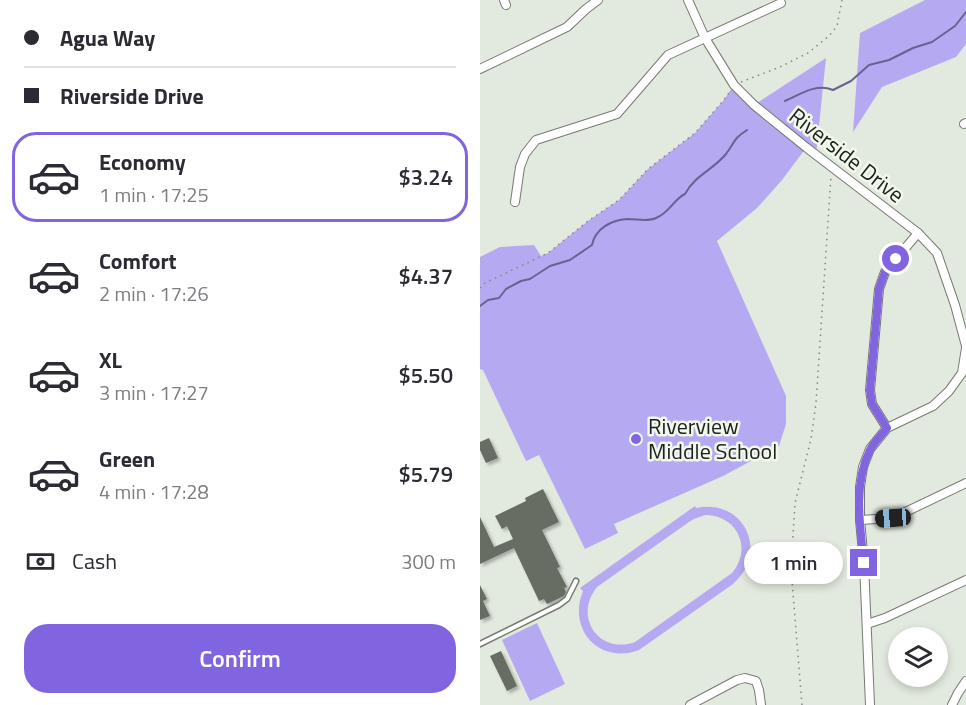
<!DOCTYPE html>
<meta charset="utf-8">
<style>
body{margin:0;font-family:"Titillium Web",sans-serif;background:#f2f2f3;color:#2b2b33;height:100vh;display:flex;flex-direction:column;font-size:22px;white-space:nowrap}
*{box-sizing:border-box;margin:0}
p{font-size:20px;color:#7c7c81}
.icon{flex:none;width:33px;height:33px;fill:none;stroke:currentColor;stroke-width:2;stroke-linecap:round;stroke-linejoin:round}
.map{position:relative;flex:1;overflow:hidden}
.side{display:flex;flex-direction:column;background:#fff;width:480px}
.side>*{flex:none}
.guide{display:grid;align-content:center;height:132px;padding:0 24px;background:#fff}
.tools{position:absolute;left:408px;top:627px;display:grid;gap:12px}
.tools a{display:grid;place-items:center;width:60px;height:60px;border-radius:50%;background:#fff;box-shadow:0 3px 9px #0003;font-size:30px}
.end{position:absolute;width:27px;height:27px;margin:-14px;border:8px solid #8164df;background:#fff;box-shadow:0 0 0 3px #fff}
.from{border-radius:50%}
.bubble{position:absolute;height:42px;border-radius:21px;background:#fff;box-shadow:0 3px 9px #0003;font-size:20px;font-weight:600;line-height:42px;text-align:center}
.car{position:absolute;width:18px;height:36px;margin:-18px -9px;border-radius:8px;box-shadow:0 0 4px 2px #0007;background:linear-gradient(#222 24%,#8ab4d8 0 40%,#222 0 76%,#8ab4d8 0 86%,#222 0)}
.guide b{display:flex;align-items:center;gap:21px;height:57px;font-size:22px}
.guide b+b{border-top:2px solid #e1e1e2}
.guide i{width:15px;height:15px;background:#2b2b33}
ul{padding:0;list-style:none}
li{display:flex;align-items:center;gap:18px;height:90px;margin:0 12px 9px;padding:0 12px;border:3px solid transparent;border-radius:24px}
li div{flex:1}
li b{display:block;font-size:22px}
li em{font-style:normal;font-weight:600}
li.selected{border-color:#8164df}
li>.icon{width:54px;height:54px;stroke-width:1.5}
.pay{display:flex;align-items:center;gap:15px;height:66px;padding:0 24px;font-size:22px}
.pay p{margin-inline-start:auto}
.action{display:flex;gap:12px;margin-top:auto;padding:12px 24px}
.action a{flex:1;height:69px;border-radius:24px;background:#8164df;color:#fff;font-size:24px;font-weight:600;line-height:69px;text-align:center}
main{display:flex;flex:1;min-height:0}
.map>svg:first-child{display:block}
.green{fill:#b5aaf1;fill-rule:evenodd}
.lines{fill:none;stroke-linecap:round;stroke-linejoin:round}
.stream{stroke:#696290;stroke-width:2}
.building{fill:#676d64;filter:url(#shadow)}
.service-casing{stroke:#757b71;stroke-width:7}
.minor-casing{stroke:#757b71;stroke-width:10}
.path{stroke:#838780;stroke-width:1.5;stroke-dasharray:1.5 4.5;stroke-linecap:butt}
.service{stroke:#fff;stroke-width:4}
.minor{stroke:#fff;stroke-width:8}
.route{stroke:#8164df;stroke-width:8}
.poi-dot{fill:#8164df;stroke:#f0f7eb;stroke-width:2}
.labels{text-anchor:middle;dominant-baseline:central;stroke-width:5;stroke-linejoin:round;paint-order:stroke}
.street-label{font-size:22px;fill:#1d1f1b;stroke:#f0f7eb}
.poi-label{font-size:22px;fill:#1d1f1b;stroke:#f0f7eb;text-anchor:start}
</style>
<main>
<section class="side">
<div class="guide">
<b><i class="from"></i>Agua Way</b>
<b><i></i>Riverside Drive</b>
</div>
<ul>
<li class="selected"><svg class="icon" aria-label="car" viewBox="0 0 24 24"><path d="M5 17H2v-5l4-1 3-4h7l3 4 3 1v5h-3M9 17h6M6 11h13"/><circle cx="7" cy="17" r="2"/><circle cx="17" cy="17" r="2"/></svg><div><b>Economy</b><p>1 min · 17:25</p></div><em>$3.24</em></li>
<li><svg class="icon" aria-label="car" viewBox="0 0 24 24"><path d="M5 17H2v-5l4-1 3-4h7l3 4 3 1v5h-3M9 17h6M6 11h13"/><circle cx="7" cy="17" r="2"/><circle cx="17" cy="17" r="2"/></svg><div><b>Comfort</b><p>2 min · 17:26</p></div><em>$4.37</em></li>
<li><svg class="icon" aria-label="car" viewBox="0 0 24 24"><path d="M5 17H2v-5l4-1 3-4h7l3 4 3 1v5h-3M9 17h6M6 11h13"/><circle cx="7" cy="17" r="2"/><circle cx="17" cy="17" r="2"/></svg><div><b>XL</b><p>3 min · 17:27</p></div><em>$5.50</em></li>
<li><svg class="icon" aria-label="car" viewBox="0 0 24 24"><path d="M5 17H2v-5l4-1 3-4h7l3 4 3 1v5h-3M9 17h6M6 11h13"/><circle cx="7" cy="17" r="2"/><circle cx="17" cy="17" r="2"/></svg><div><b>Green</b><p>4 min · 17:28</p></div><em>$5.79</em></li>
</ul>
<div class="pay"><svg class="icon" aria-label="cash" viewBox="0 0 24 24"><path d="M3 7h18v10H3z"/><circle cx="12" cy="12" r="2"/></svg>Cash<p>300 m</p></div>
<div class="action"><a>Confirm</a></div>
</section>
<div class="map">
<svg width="486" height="705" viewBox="0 0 486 705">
<defs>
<filter id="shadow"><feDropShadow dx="2.5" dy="2.5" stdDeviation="1.5" flood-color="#0004"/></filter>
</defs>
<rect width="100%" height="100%" fill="#e2e9de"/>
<g class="green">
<path d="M445,0h41v44l-10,13 -74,30 -29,45 7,-99z"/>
<path d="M346,58l-10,97 -10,-7 -24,32 -25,28 -40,33 69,155v28l-7,22 -56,30 -109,48 4,9 -33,16 -46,-94 -13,6 -43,-91 -3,-1v-112l20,-10 34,-2 7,11 7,-3 40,-32 31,-21 29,-31 47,-36 28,-32 11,-16 20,20z"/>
<path d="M215,506l1,2c48,-10 74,44 37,76l-94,66c-39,15 -72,-20 -56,-59l-3,-3zM225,515c32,0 48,33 27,58l-97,69c-36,13 -62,-25 -38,-55l92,-65 5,-3z"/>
<path d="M57,623l28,61 -35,17 -28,-61z"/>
</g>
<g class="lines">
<g class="stream">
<path d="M305,101c16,-7 31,-18 48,-11l18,-9 18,-16 20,-5 24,-12 19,-6 23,-16 11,-14"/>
<path d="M0,306l8,-6 11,-2 7,-9 15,-8 9,-2 20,-13 20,-6 22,-15c3,-16 19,-25 35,-26 10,0 21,3 29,-1 13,-5 18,-19 29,-24 10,-19 28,-24 41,-40 9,-12 7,-15 21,-24"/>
</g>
</g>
<g class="building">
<path d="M9,438l9,20 -12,5 -6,-13v-8z"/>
<path d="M63,489l16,33 -17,8 18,37 -3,1 10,19 -3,1 2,4 -2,4 -17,8 -3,-5 -5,2 -25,-53 -34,16v-47l14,30 19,-8 -6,-13 -5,3 -7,-13 31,-15 -1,-3z"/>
<path d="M0,585l7,14 -4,2 7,15 -10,4z"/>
<path d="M21,651l16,35 -10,5 -17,-35z"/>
</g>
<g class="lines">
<g class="service-casing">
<path id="service" d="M0,644l79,-39 8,-6 9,-18"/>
</g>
<g class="minor-casing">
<g id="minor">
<path d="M24,0l2,5"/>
<path d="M208,0l17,38 29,47 20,20 53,43 111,85 19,20 18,52 11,41"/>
<path d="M0,69l87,-42 19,-18 12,-9"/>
<path d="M484,124l2,-1"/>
<path d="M35,202l5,-35 5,-13 11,-14 81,-26 51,-59 113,-52"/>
<path d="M407,428l-15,-24 -2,-14 9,-101 6,-17 33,-39"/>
<path d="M380,520l33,-2 73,-35"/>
<path d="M387,624l18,-6 81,-38"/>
<path d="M210,705l47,-25 8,-2 11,3 3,9 2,15"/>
<path d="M390,705l-6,-142 -4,-43v-33l3,-20 7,-18 17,-21 46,-22 16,-15 13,-18 4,-25"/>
<path d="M472,705l6,-12 8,-12"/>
</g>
</g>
<g class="path">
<path d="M261,82l39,-15 28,-14 21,-17 8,-10 5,-26"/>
<path d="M0,288l5,-5 63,-30 40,-32 31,-21 29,-31 47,-36 28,-32 8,-11"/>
<path d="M322,705l-11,-137 4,-65 16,-64 5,-36 15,-227"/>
</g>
<use href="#service" class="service"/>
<use href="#minor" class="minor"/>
</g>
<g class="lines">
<path class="route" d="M384,563c-4,-36 -11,-79 6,-113 4,-8 12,-15 17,-22l-15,-24 -2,-14 9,-101 6,-17 11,-13"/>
</g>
<circle class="poi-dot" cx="156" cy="439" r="6"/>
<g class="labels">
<g class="street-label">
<text transform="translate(367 155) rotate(38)">Riverside Drive</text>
</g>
<g class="poi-label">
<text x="168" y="426">Riverview<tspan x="168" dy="25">Middle School</tspan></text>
</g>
</g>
</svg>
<div class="tools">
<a><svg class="icon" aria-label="layers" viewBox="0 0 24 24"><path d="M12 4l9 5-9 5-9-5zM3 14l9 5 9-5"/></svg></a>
</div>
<i class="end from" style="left:416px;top:259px"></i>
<i class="end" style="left:384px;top:563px"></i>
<div class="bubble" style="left:264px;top:542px;width:99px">1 min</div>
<i class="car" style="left:413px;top:518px;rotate:266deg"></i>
</div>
</main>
